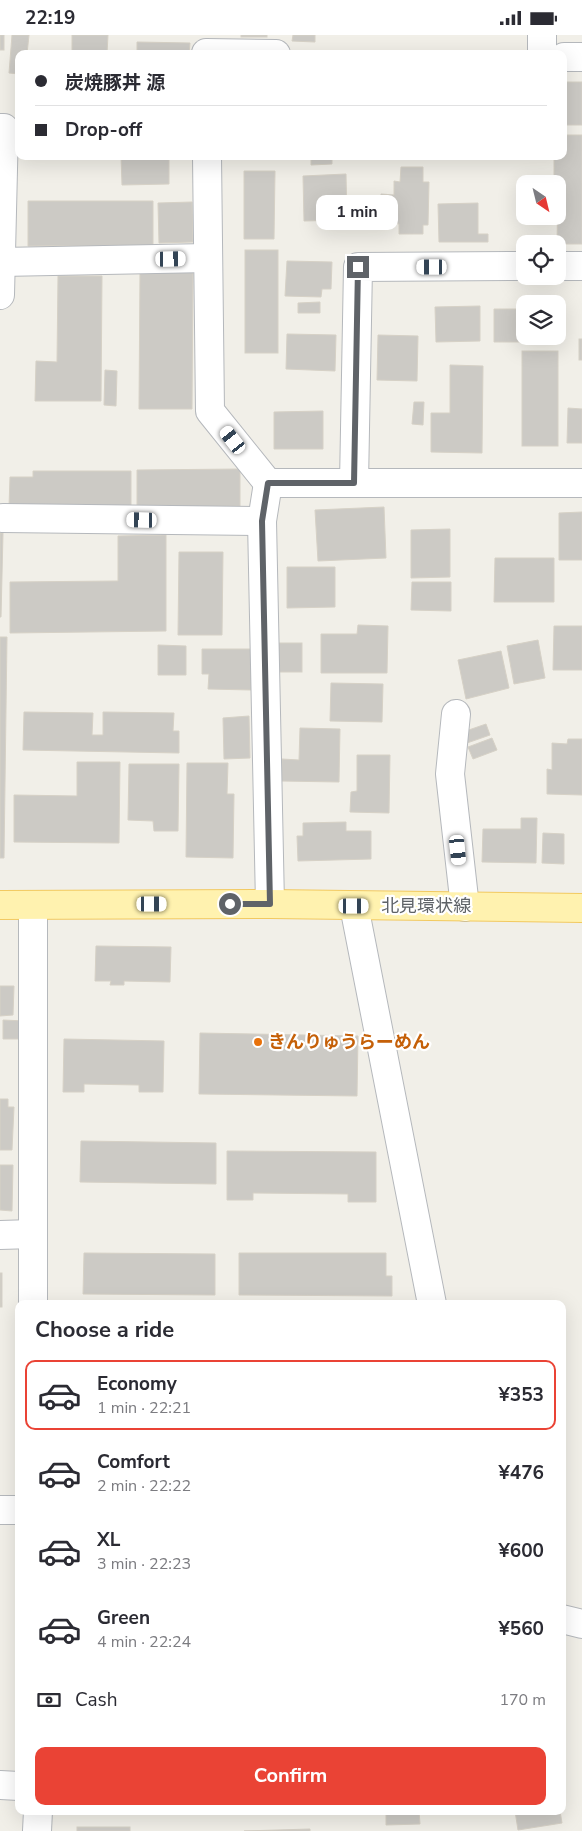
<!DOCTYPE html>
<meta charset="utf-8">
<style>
body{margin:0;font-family:"Nunito Sans","Noto Sans JP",sans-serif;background:#f7f7f7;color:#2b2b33;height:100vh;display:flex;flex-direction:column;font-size:19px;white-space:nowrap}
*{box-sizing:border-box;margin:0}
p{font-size:16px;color:#7c7c81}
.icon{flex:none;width:28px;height:28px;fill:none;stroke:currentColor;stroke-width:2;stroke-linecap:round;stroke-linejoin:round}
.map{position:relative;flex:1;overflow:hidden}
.details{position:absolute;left:15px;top:1265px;width:551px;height:515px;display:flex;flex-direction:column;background:#fff;border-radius:10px;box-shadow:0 5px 20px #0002}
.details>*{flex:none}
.top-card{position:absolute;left:15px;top:15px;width:552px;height:110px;border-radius:10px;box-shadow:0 5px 20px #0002;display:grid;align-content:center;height:110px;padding:0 20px;background:#fff}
.needle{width:32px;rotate:145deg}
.fabs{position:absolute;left:516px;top:140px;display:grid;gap:10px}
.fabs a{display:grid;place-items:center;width:50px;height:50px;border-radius:10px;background:#fff;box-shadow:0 5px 20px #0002;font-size:25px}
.end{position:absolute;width:22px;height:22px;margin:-11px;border:6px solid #5f6368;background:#fff;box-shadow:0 0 0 2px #fff}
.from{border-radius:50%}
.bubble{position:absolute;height:35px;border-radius:10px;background:#fff;box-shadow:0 5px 20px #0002;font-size:16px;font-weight:700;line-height:35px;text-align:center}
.car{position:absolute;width:15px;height:30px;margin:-15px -8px;border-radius:6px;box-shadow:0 0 4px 1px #0007;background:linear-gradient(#fff 24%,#345 0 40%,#fff 0 76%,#345 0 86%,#fff 0)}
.top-card b{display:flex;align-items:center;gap:18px;height:48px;font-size:19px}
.top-card b+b{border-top:1px solid #e1e1e2}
.top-card i{width:12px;height:12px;background:#2b2b33}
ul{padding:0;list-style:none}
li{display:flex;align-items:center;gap:15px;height:70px;margin:0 10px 8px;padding:0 10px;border:2px solid transparent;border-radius:10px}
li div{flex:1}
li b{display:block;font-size:19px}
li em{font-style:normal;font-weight:700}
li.selected{border-color:#ea4335}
li>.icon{width:45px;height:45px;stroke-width:1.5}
h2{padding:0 20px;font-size:22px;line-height:60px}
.pay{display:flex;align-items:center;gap:12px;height:55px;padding:0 20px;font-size:19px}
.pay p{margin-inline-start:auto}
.cta{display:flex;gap:10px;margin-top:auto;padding:10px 20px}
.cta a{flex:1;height:58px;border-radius:10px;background:#ea4335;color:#fff;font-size:20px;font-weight:700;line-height:58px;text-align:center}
.status{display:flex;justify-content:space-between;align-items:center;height:35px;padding:0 25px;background:#fff;direction:ltr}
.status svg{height:14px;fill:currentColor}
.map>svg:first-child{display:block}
.building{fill:#cccac5;stroke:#d6d1c6}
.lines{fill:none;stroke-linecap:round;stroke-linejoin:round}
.minor-casing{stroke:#b5b8bc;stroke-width:30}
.major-casing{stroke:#f2c960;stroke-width:30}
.minor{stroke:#fff;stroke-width:28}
.major{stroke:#fff2af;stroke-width:28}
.route{stroke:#5f6368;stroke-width:6}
.food-dot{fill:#e8710a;stroke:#fff;stroke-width:2}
.labels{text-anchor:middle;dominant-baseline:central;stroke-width:4.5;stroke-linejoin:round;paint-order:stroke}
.street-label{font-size:18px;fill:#5f6368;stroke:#fff}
.food-label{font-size:18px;font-weight:bold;fill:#c56008;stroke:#fff;text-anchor:start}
</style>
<div class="status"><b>22:19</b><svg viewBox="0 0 49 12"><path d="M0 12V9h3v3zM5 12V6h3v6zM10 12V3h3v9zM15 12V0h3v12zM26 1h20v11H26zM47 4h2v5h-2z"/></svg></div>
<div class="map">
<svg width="582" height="1796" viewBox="0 0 582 1796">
<rect width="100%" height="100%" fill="#f1efe8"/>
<g class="building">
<rect x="0" y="0" width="4" height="15"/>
<path d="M12,0h17l-2,19h-8v20l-10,-1z"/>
<path d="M72,0h36l-1,19h-35z"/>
<rect x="241" y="0" width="26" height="2"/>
<path d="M293,0h22v7l-23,-1z"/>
<path d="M137,7l53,1 -1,11h-52z"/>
<rect x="564" y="47" width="18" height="43"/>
<path d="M564,100h18v109h-25l1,-60h-4v-28h10z"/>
<path d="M121,121h48v28l-47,1z"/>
<path d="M311,121h21v8l-21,1z"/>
<path d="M401,132h22v15h6l-1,43h-5v9h-24v-10l-4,-1v-15h-14v-14l13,1v-14l6,1z"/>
<path d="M244,136h31l-1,68h-30z"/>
<path d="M346,139l1,46 -43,1 -1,-45z"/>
<path d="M28,166h125v44l-125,1z"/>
<path d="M192,167l1,40 -34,1 -1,-40z"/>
<path d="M478,168v31h10v8h-49l-1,-38z"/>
<rect x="245" y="215" width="33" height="103"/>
<path d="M287,226l45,1 -1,27h-9l-1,8 -36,-1z"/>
<path d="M140,236h53l-1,138h-53z"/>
<path d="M58,241h44l-1,125h-66l1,-40 21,1z"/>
<path d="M320,267v11h-22v-10z"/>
<path d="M480,271v35l-44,1 -1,-35z"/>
<path d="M494,274h31v27h19v6h-50z"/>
<path d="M287,299l49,1 -1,36 -49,-2z"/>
<path d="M378,300l40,1 -1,45 -40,-1z"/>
<rect x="579" y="304" width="3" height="21"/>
<rect x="522" y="316" width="36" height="95"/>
<path d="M450,330l33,1 -1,87 -51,-1v-39h19z"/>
<path d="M105,335l12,1 -1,35 -12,-1z"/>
<path d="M414,367h10l-1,23 -11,-1z"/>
<path d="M568,373l14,1v34h-15z"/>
<path d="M323,376v38h-49v-37z"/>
<path d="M240,434v37l-103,1v-37z"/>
<path d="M33,436h98v35l-122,1 1,-30h23z"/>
<path d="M384,472l2,51 -68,3 -3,-51z"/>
<path d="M582,477v48h-23v-47z"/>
<path d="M450,494v48l-39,1v-48z"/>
<path d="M0,498h3l-2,84h-1z"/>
<path d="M166,500v96l-156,2v-51l108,-1v-45z"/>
<path d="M179,517h44l-1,83h-44z"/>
<path d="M495,523h59v44h-60z"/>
<path d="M287,532h48v40l-48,1z"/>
<path d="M412,547h39v29l-40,-1z"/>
<path d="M358,590l30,1 -1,47h-66v-39h36z"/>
<path d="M554,591h28v44h-29z"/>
<path d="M0,602h7l-3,221h-4z"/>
<path d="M538,605l7,38 -31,6 -7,-38z"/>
<rect x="278" y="608" width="24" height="29"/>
<path d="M158,610l28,1v29h-28z"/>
<path d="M202,614h49v41l-43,-1 1,-15h-7z"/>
<path d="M501,616l8,37 -43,11 -8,-39z"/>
<path d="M331,648l52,1 -1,38 -52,-1z"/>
<path d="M24,677l69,1 -1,22h11v-23l71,1 -1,18h6v22l-156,-3z"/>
<path d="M249,681l1,42 -26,1 -1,-41z"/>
<path d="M486,689l4,11 -23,8 -4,-11z"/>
<path d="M300,693l40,1 -1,53 -58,-1 1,-22 17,1z"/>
<path d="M492,703l5,12 -24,9 -5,-12z"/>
<path d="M568,704h14v56l-35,-1v-25l5,1v-27l15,1z"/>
<path d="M357,720h33l-1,58 -39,-1 1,-20 6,-1z"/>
<path d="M77,727h43l-1,81 -105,-1v-47l63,1z"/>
<path d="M187,728h41l-1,31h7l-1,64 -47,-1z"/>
<path d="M129,729h50l-1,67h-24l-1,-10 -25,-1z"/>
<path d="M521,783h16l-1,45 -54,-1 1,-33h38z"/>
<path d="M346,787v9h25v28l-73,2 -1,-25h6v-13z"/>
<path d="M543,798l21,1v30l-22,-1z"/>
<path d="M96,911l75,1 -1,35 -46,-1v4h-14l1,-4h-16z"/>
<path d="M0,951h14l-1,29 -13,1z"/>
<path d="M3,985l22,1v18h-22z"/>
<path d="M200,998l158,3 -1,60 -158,-2z"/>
<path d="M64,1004l100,2 -1,51h-24v-7l-55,-1v8h-21z"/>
<path d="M0,1064h8v8h6l-2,43h-12z"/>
<path d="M81,1106l135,2v41l-136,-2z"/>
<path d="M227,1116l149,1v50h-28v-8l-95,-1v7h-26z"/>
<path d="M0,1130h13l-1,46 -12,-1z"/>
<path d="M84,1218l131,1v41l-132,-1z"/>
<path d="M239,1218h147v23h6v20l-153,-1z"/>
<rect x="0" y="1238" width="2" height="34"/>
<path d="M386,1776h33l1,13 -34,1z"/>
<path d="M515,1776h45l2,12 -44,7z"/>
<rect x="77" y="1792" width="53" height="4"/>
<path d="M310,1794v2h-66z"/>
</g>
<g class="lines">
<g class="minor-casing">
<g id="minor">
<path d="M206,18l70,1"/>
<path d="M542,19v-19"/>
<path d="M564,22h18"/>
<path d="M0,93h4l-4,167"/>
<path d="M207,121l3,255 58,72h314"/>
<path d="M1,227l207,-4"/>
<path d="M558,231h24"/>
<path d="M268,448l-6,38 8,383"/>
<path d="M354,448l4,-216 167,-1"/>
<path d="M3,483l259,3"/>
<path d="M456,679l-6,60 15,133"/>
<path d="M354,871l78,398"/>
<path d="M0,1200l33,-1"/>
<path d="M33,1269v-399"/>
<path d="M0,1475h19"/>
<path d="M562,1584l20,5"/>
<path d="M0,1750l19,1"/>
<path d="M37,1796l1,-20"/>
</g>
</g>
<g class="major-casing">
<path id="major" d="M0,870l270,-1 312,4"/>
</g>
<use href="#minor" class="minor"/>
<use href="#major" class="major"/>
</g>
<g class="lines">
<path class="route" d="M230,869h40l-8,-383 6,-38h86l4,-216"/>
</g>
<circle class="food-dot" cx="258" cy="1007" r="5"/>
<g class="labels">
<g class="street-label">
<text x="426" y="871">北見環状線</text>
</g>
<g class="food-label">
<text x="268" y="1007">きんりゅうらーめん</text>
</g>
</g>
</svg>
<div class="fabs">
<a><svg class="needle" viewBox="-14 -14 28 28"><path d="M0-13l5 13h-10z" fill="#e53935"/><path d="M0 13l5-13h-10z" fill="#7c7c81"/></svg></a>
<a><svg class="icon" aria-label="locate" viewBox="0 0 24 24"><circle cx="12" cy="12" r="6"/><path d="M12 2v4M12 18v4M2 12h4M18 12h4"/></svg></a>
<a><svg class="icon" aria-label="layers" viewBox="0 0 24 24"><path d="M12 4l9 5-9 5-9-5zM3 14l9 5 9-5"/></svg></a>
</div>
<i class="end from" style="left:230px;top:869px"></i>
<i class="end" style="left:358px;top:232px"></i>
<div class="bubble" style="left:316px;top:160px;width:82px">1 min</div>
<i class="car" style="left:171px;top:224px;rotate:89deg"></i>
<i class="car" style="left:432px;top:232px;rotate:270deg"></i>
<i class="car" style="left:233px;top:405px;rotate:322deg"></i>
<i class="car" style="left:142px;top:485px;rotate:271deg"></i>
<i class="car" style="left:458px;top:815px;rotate:174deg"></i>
<i class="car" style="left:152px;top:869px;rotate:90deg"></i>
<i class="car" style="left:354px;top:871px;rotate:90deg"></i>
<div class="top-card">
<b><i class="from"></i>炭焼豚丼 源</b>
<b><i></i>Drop-off</b>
</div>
<section class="details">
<h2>Choose a ride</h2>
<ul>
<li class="selected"><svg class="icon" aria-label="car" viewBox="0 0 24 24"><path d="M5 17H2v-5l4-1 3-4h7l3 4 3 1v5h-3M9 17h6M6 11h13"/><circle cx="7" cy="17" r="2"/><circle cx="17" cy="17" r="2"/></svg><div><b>Economy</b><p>1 min · 22:21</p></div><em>¥353</em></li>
<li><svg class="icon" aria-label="car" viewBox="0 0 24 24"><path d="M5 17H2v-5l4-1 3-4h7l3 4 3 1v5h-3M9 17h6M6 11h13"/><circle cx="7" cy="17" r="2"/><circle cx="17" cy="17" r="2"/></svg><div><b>Comfort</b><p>2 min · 22:22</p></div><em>¥476</em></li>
<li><svg class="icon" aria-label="car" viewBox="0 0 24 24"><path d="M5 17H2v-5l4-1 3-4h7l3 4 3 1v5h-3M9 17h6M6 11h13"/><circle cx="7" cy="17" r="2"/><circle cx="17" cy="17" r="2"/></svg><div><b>XL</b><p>3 min · 22:23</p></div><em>¥600</em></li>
<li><svg class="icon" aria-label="car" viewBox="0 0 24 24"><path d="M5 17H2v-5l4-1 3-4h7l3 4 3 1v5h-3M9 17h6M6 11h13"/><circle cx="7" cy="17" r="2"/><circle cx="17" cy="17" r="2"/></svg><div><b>Green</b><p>4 min · 22:24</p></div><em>¥560</em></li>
</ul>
<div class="pay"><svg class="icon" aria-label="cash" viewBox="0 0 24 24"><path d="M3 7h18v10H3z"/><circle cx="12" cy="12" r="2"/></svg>Cash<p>170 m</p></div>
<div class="cta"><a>Confirm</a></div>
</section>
</div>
